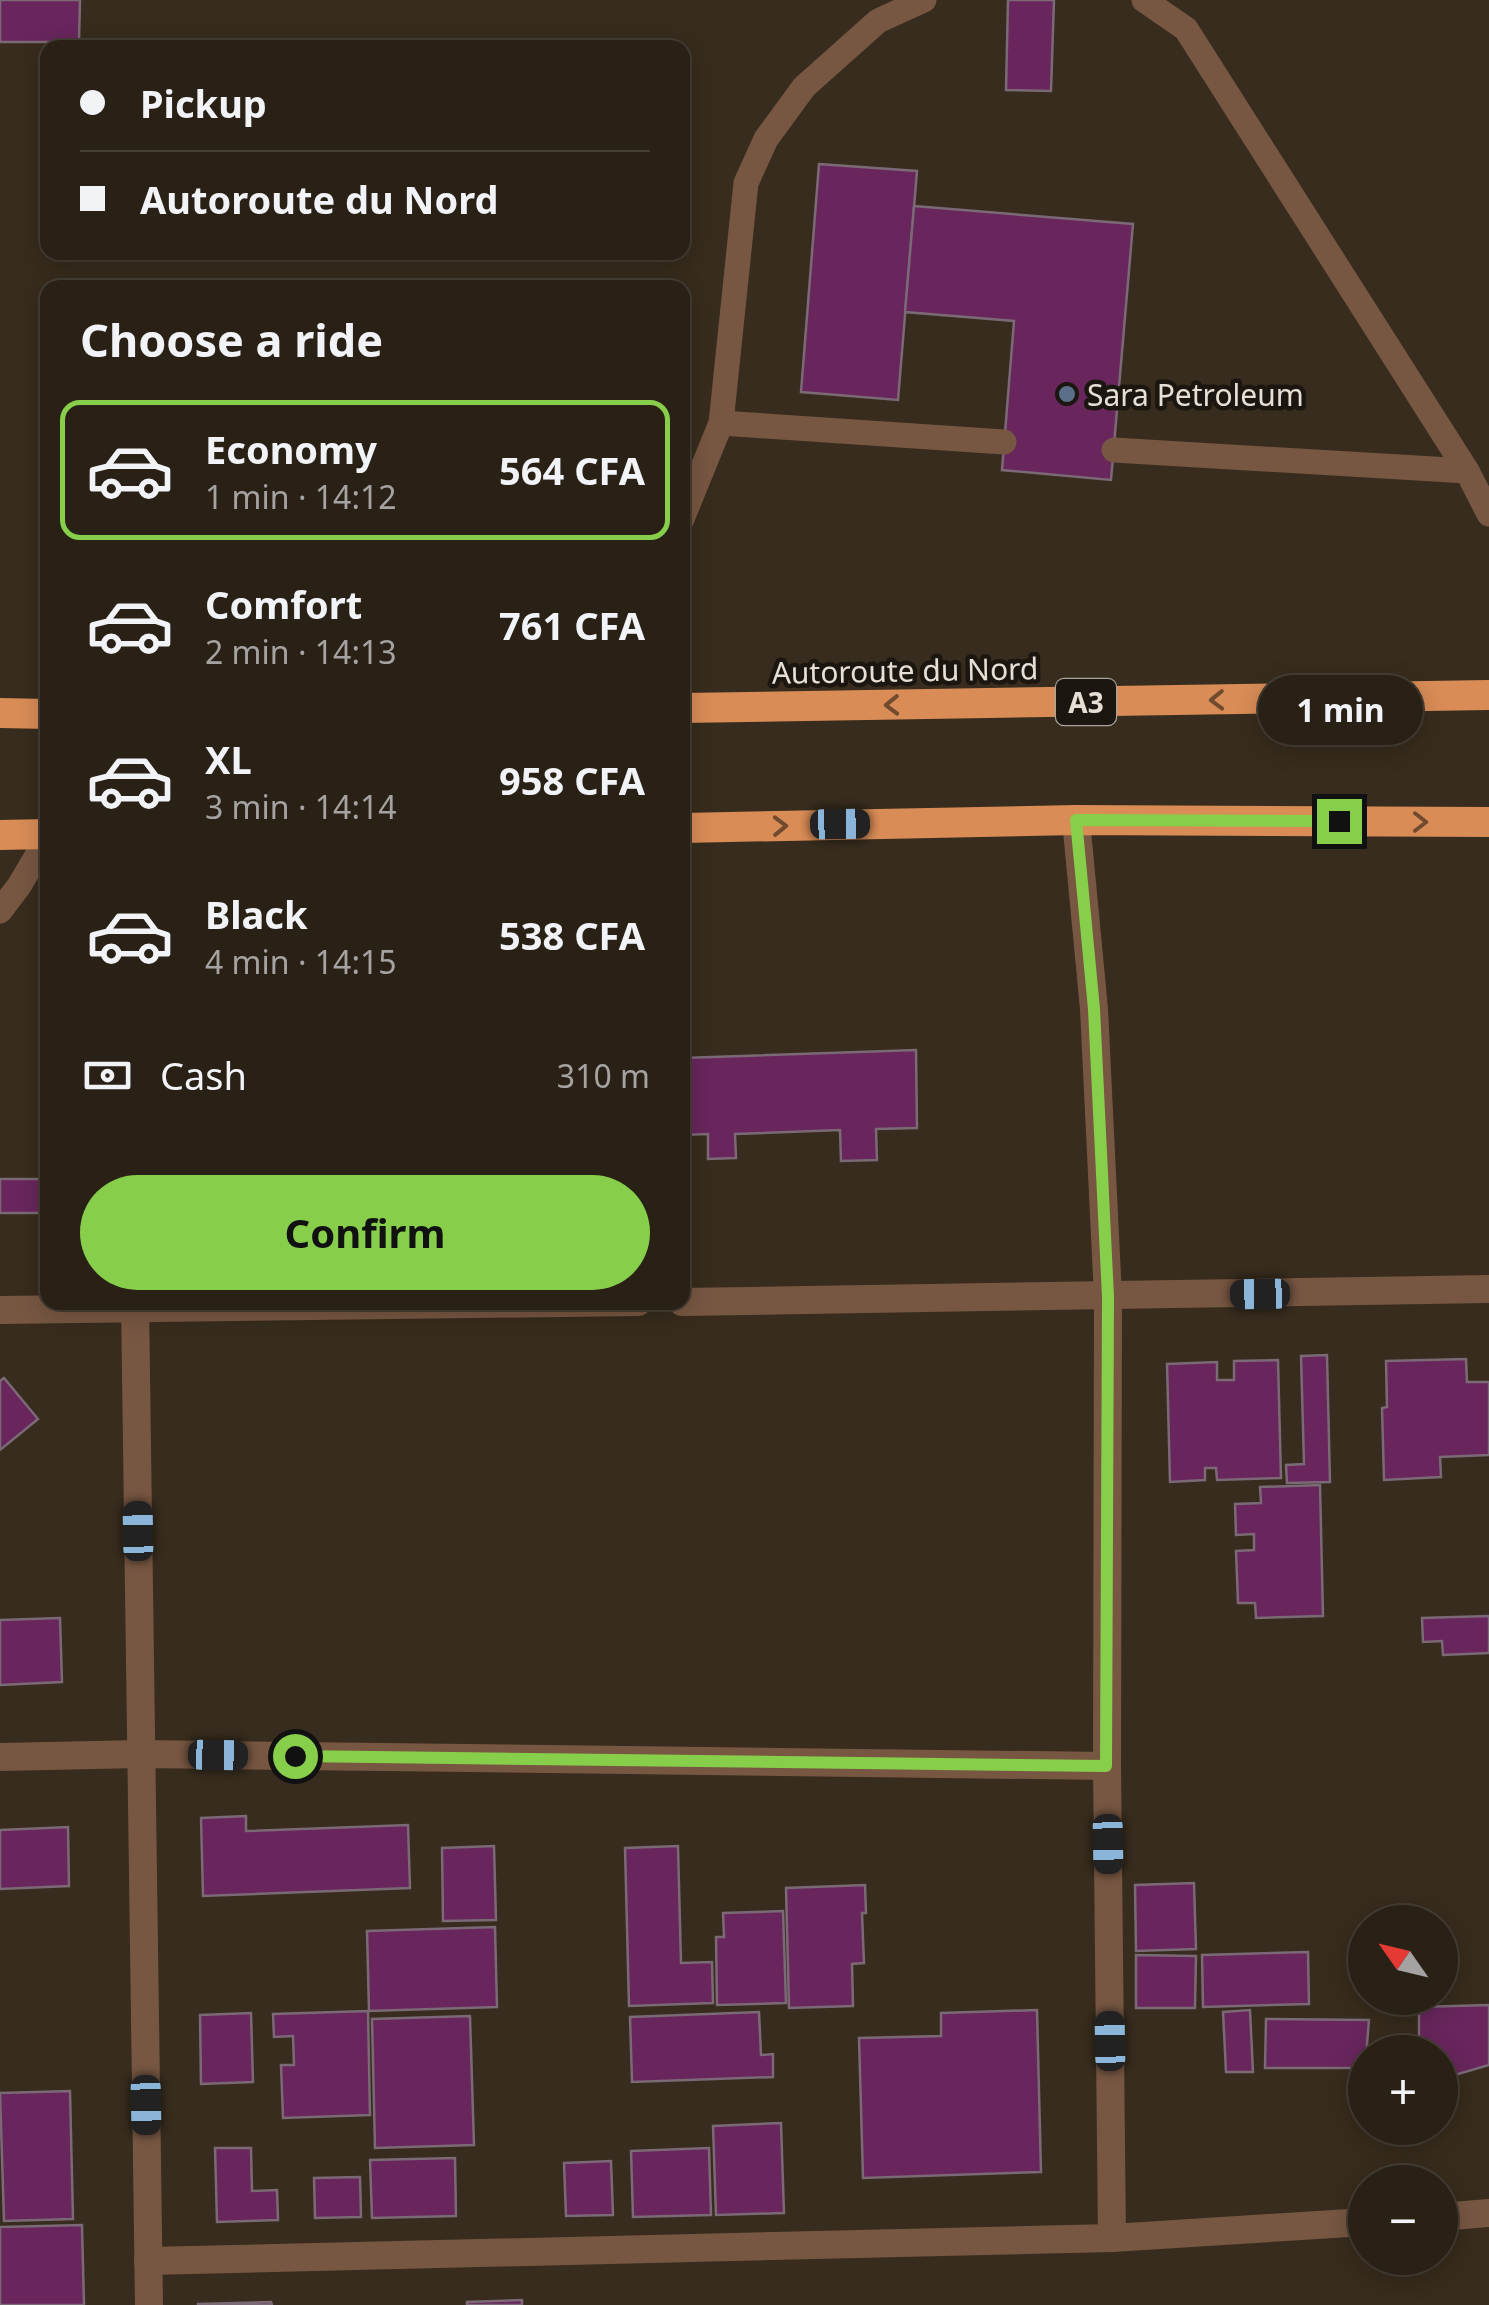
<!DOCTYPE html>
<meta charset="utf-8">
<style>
body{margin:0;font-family:"Noto Sans",sans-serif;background:#31291f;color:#f1f3f6;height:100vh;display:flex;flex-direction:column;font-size:38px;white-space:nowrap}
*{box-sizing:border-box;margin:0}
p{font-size:32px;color:#a5a3a1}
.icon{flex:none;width:55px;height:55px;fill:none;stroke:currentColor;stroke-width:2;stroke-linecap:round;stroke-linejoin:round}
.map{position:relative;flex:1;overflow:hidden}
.side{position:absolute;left:40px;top:280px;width:650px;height:1030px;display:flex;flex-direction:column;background:#292116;border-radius:20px;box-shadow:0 5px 25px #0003,0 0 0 2px #453e35}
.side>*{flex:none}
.guide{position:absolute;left:40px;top:40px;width:650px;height:220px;border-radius:20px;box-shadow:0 5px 25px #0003,0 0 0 2px #453e35;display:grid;align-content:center;height:220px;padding:0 40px;background:#292116}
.needle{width:65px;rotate:304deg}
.controls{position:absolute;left:1348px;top:1905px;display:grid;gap:20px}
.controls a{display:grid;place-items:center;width:110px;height:110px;border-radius:50%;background:#292116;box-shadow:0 5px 25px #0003,0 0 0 2px #453e35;font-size:50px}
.end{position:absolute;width:45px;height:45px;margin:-22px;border:12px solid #87cf4a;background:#111;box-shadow:0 0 0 5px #111}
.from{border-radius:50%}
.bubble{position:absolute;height:70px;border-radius:35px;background:#292116;box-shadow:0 5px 25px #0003,0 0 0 2px #453e35;font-size:32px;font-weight:700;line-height:70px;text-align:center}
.car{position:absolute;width:30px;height:60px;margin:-30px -15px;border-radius:12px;box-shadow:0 0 8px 2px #0007;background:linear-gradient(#222 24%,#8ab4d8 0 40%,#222 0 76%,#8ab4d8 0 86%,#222 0)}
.guide b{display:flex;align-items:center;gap:35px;height:95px;font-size:38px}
.guide b+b{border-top:2px solid #453e35}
.guide i{width:25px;height:25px;background:#f1f3f6}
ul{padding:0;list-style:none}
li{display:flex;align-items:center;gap:30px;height:140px;margin:0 20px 15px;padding:0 20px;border:5px solid transparent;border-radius:20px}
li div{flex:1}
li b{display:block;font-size:38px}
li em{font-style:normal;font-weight:700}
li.on{border-color:#87cf4a}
li>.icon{width:90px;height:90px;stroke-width:1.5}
h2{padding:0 40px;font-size:45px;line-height:120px}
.pay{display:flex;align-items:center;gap:25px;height:110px;padding:0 40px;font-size:38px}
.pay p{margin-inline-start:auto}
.cta{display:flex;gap:20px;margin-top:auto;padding:20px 40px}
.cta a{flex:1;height:115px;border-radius:60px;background:#87cf4a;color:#111;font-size:40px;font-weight:700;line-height:115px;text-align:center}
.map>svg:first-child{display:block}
.building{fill:#68265c;stroke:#7b6976;stroke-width:2.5}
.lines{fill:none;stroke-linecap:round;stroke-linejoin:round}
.service{stroke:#775742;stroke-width:25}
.minor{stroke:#775742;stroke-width:28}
.motorway{stroke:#d98c56;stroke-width:30}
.oneway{stroke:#704b2f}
.route{stroke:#87cf4a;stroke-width:12}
.service-dot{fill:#5c6f8a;stroke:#1b160f;stroke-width:4}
.labels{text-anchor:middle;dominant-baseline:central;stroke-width:9;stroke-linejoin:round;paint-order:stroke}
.shield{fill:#1b160f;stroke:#a9a39a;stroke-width:2.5}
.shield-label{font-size:28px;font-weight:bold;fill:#e6dfd5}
.poi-label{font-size:30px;fill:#e6dfd5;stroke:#1b160f;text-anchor:start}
.street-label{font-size:30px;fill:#e6dfd5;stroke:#1b160f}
</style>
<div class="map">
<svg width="1489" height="2305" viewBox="0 0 1489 2305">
<rect width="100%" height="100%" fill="#372c1d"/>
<g class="building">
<path d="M0,0h80l-1,42h-79z"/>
<path d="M1008,0h46l-3,91 -45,-1z"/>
<path d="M819,164l98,7 -19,229 -97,-8z"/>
<path d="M914,206l219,18 -22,256 -109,-10 12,-149 -109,-9z"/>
<path d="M916,1050l1,78 -41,1 1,31 -36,1 -1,-31 -105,4 1,24 -28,1v-25l-26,1v-77z"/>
<rect x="0" y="1179" width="48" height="34"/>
<path d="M1327,1355l3,127 -43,1 -1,-18 18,-1 -3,-108z"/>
<path d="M1466,1359l1,23h22v73l-49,2 1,20 -57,3 -2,-72 5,-1 -1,-46z"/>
<path d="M1278,1360l3,118 -64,2 -1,-12h-11v12l-35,2 -3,-118 50,-2v18h17v-19z"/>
<path d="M4,1378l34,41 -38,31v-69z"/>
<path d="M1320,1485l3,131 -67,2 -1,-15h-17l-2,-52 18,-1v-16l-18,1 -1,-31 26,-1 -1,-16z"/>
<path d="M1489,1616v37l-46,2 -1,-14 -19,1 -1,-24z"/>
<path d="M60,1618l2,64 -62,3v-65z"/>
<path d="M246,1816v15l162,-6 2,63 -207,8 -2,-78z"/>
<path d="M68,1827l1,59 -69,3v-59z"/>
<path d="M494,1846l2,74 -53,1 -1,-73z"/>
<path d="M678,1846l3,117 31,-1 1,41 -84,3 -4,-158z"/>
<path d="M1194,1883l2,66 -60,2 -1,-66z"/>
<path d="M865,1885l1,28h-4l2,50 -12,1 1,42 -64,2 -3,-120z"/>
<path d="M783,1911l3,92 -69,2 -1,-68h8l-1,-24z"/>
<path d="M495,1927l2,80 -128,4 -2,-80z"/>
<path d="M1308,1952l1,52 -106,3 -1,-52z"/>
<path d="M1136,1955l60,1 -1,52h-59z"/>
<path d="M1489,2005v60l-41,12 -10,-29 -19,1v-42z"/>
<path d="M1037,2010l4,162 -178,6 -4,-140 82,-2v-23z"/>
<path d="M1250,2010l3,62h-27l-3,-60z"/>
<path d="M368,2011l2,104 -87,3 -2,-53h13l-1,-29 -19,1 -1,-23z"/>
<path d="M759,2012l2,43 12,-1v23l-141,5 -2,-65z"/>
<path d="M251,2013l2,69 -52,2 -1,-69z"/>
<path d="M470,2016l4,129 -99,3 -3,-129z"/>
<path d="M1266,2019l103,1 -4,48h-100z"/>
<path d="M70,2091l3,128 -69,2 -4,-128z"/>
<path d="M781,2123l3,90 -68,2 -3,-89z"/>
<path d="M215,2148h36l1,43 25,-1 1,30 -61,2z"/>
<path d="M709,2148l2,67 -78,2 -2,-66z"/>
<path d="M455,2158l1,58 -84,2 -2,-58z"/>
<path d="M611,2161l2,54 -47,1 -2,-53z"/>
<path d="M360,2177l1,40 -46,1 -1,-40z"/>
<path d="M82,2225l2,80h-84v-78z"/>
<path d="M522,2300v5h-55v-3z"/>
<path d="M271,2302l1,3h-74v-1z"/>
</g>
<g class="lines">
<g class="service">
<path d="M1144,0l42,29 281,442"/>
<path d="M721,423l25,-240 20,-44 38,-52 74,-66 46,-21"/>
<path d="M1114,450l353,21 22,43"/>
<path d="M682,519l39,-96 283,19"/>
<path d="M0,911l19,-25 29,-49"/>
</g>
<g class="minor">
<path d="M1076,820l18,189 14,288 -1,469 5,472"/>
<path d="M135,1302l14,1003"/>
<path d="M682,1302l807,-13"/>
<path d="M0,1310l638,-8"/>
<path d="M0,1757l141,-3 966,12"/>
<path d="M1440,2217l49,-4"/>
<path d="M148,2261l964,-23 253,-16"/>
</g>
<g class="motorway">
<path d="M682,708l807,-13"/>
<path d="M0,713l48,1"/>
<path d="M682,828l394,-8 413,2"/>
<path d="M0,835l48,-1"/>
</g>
</g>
<defs><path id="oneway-chevron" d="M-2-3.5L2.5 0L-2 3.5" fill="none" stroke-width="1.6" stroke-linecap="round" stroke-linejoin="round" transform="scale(2.5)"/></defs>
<g class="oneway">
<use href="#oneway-chevron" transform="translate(1217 700) rotate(179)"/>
<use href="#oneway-chevron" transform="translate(892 705) rotate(179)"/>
<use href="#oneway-chevron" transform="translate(1420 822)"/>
<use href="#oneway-chevron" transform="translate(780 826) rotate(-1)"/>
</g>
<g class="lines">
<path class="route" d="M295,1756l811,10 2,-469 -14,-288 -18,-189 263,1"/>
</g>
<circle class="service-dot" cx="1067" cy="394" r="10"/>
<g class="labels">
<rect class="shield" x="1056" y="679" width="60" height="46" rx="8"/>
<g class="shield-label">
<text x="1086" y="702">A3</text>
</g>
<g class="poi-label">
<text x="1087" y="394">Sara Petroleum</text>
</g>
<g class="street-label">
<text transform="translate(905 670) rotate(-1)">Autoroute du Nord</text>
</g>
</g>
</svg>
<div class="controls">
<a><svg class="needle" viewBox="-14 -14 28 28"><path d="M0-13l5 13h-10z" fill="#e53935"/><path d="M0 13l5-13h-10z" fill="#a5a3a1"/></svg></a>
<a>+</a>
<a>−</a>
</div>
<i class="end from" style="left:295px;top:1756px"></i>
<i class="end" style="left:1339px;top:821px"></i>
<div class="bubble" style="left:1258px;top:675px;width:165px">1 min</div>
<i class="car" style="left:840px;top:824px;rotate:89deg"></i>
<i class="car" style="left:1260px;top:1294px;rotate:269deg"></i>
<i class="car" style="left:138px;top:1531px;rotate:359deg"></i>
<i class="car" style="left:218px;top:1755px;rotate:91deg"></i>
<i class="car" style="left:1108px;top:1844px;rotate:179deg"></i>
<i class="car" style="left:1110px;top:2041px;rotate:359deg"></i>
<i class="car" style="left:146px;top:2105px;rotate:179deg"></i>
<div class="guide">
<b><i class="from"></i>Pickup</b>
<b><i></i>Autoroute du Nord</b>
</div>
<section class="side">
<h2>Choose a ride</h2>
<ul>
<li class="on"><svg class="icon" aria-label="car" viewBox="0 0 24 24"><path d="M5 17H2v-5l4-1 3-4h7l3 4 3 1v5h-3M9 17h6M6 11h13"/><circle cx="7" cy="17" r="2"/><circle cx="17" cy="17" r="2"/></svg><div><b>Economy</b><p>1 min · 14:12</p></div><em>564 CFA</em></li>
<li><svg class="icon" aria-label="car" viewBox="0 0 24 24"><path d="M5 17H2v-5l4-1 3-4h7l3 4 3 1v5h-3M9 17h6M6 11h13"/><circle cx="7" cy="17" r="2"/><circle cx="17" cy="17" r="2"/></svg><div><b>Comfort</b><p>2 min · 14:13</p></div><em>761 CFA</em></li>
<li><svg class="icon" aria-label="car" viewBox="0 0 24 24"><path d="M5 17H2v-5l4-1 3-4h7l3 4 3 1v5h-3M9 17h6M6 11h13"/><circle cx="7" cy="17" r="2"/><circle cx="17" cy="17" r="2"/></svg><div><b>XL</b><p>3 min · 14:14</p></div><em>958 CFA</em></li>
<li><svg class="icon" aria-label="car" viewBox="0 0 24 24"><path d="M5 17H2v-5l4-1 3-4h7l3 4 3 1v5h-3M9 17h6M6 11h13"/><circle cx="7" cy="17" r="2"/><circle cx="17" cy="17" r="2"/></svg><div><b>Black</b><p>4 min · 14:15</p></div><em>538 CFA</em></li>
</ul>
<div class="pay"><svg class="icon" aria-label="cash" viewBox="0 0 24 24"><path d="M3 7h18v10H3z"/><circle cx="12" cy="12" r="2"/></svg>Cash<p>310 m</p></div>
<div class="cta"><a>Confirm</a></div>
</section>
</div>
